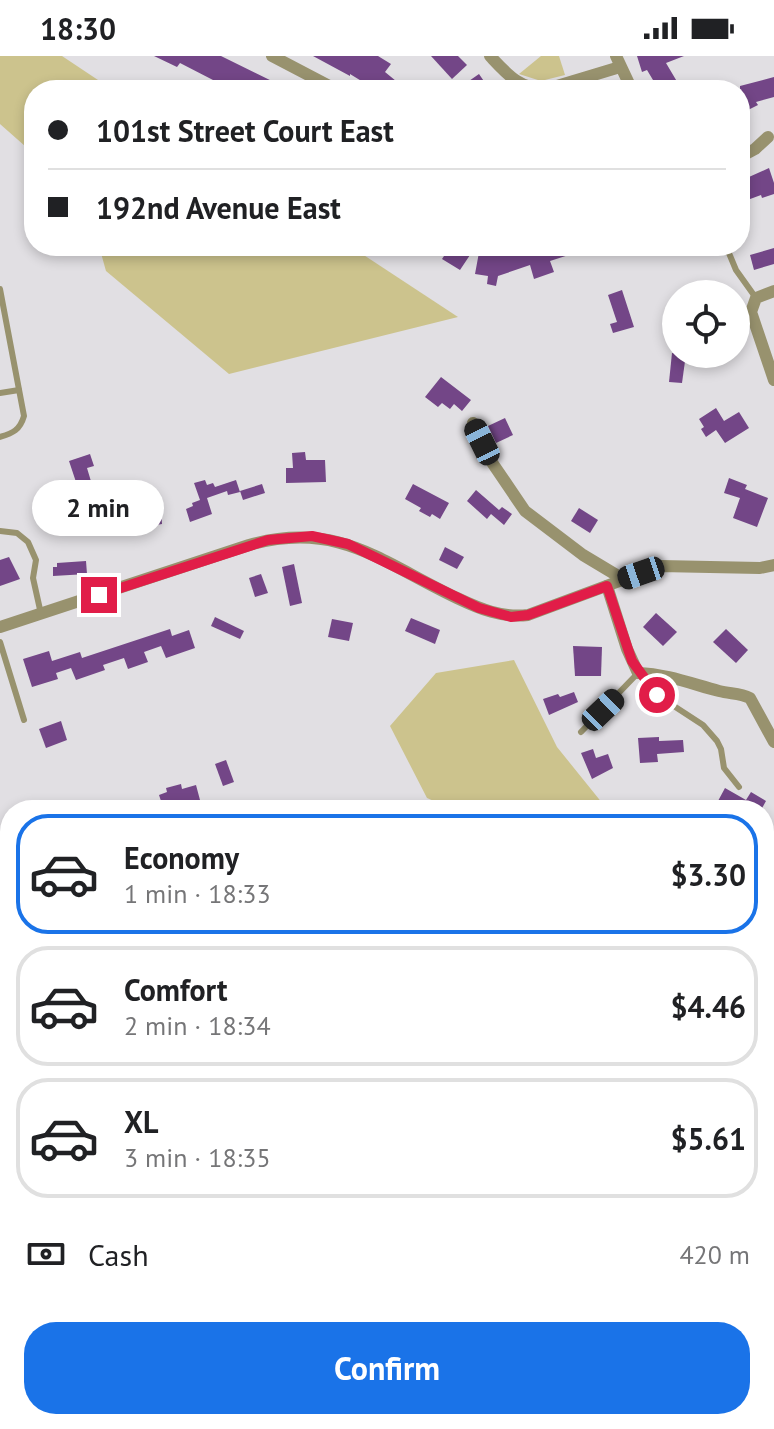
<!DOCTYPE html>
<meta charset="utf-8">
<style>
body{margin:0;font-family:"PT Sans",sans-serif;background:#f6f6f6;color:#202124;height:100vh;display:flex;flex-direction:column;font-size:30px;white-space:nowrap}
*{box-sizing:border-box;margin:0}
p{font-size:26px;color:#757577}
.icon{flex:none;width:44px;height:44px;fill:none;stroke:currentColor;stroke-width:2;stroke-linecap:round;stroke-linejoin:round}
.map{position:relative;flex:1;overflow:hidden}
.details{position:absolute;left:0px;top:744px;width:774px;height:630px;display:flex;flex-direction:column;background:#fff;border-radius:32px 32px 0 0;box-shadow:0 4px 12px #0003}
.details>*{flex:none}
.hud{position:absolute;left:24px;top:24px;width:726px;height:176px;border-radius:32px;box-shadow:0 4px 12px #0003;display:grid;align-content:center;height:176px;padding:0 24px;background:#fff}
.fabs{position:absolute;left:662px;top:224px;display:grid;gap:16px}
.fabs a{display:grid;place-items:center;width:88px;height:88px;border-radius:50%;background:#fff;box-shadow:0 4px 12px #0003;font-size:40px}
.end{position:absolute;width:36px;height:36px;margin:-18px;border:10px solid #e11d48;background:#fff;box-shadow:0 0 0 4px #fff}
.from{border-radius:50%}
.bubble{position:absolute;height:56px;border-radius:28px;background:#fff;box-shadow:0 4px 12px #0003;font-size:26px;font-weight:700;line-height:56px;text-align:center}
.car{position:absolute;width:24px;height:48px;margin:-24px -12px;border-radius:10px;box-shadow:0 0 6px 2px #0007;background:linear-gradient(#222 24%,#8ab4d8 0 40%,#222 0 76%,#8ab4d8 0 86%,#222 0)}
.hud b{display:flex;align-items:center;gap:28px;height:76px;font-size:30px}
.hud b+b{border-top:2px solid #e0e0e0}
.hud i{width:20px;height:20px;background:#202124}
ul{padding:14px 0 0;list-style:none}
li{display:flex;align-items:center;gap:24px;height:120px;margin:0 16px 12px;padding:0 8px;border:4px solid #e0e0e0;border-radius:32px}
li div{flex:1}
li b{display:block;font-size:30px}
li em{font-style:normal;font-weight:700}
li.on{border-color:#1a73e8}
li>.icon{width:72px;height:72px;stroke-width:1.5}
.pay{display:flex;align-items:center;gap:20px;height:88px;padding:0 24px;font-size:30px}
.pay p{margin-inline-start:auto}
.primary-button{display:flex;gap:16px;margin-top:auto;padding:16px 24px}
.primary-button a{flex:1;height:92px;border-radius:32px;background:#1a73e8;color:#fff;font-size:32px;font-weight:700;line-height:92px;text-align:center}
.status{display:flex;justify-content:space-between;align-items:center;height:56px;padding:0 40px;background:#fff;direction:ltr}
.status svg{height:22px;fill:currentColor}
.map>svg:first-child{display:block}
.green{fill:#ccc38d}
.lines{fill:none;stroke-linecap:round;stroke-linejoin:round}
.stream{stroke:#b283c9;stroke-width:3}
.building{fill:#734687}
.path{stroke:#99979a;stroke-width:2;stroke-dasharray:4 4;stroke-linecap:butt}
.lane{stroke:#98926e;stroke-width:6}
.street{stroke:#98926e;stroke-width:12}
.route{stroke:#e11d48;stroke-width:10}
</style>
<div class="status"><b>18:30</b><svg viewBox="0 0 49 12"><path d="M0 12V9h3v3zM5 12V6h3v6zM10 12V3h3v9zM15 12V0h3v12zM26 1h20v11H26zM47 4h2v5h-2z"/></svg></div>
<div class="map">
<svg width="774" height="1373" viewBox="0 0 774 1373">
<rect width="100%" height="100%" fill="#e1dfe3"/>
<g class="green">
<path d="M0,0h62l51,34h-79v64l-34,-30z"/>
<path d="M541,0h18l6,19 -24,6 -22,-7z"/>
<path d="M99,190h251l108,71 -229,57 -123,-103z"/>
<path d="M514,604l43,87 50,62 18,1h-171l-27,-12 -37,-72 46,-53z"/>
<path d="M0,812l10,20v486h-10z"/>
<path d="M764,831l10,2v427l-10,-3z"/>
<path d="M134,1364h255l-30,9h-214z"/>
</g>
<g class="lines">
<g class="stream">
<path d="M0,1201l10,27"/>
<path d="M764,1215l10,3"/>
</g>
</g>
<g class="building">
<path d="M154,0h67l57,28 -3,6h-29l-21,-10 -4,10 -10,-5 2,-5 -33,-17 -3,4z"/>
<path d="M313,0h65l13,8 -6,8 22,18h-31l-26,-16v2z"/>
<path d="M431,0h27l9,9 -15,14z"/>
<path d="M637,0h47l-18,7 16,27h-23l-12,-20 -5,2z"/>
<path d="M479,18l11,16h-34z"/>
<path d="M774,21v20l-18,5 2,3 -18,9v-28z"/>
<path d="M769,112l5,15v11l-12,4 -1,-3 -19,7 -2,-21z"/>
<path d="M435,190h41l-16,24 -18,-11 2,-3z"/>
<path d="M528,190h77v2l-25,8 -2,-4 -28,9 4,11 -20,7 -4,-14 -32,11 -2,10 -9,-2 1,-8 -13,-2 5,-27 17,3 -1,6z"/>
<path d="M774,192v16l-20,6 -4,-15z"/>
<path d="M622,234l12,37 -21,6 -3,-9 7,-2 -9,-27z"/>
<path d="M672,297l14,1 -4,29 -13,-1z"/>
<path d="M441,321l30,23 -9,11 -8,-7 -4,5 -8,-6 -4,4 -13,-10z"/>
<path d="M716,352l8,13 15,-9 10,16 -24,15 -9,-13 -10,7 -5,-8 3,-2 -5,-8z"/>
<path d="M505,362l8,17 -17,8 -8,-17z"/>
<path d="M305,396l1,8h19l1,22 -40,1v-15h7l-1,-15z"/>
<path d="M90,398l4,12 -7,2 6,20 9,-3 4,13 -22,8 -15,-45z"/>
<path d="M729,422l18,7 -2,4 23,9 -11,29 -24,-9 7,-20 -16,-5z"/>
<path d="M205,424l2,5 6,-2 2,4 21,-7 4,12 -12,3 -1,-4 -20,7 5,16 -22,8 -4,-13 7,-3 -1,-3 8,-3 -6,-17z"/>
<path d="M262,428l3,9 -22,7 -3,-9z"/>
<path d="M413,428l36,19 -9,16 -8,-5 -2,3 -11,-6 2,-3 -16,-9z"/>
<path d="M476,434l23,20 3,-3 10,7 -8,11 -13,-11 -4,5 -20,-18z"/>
<path d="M579,452l19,12 -8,13 -19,-12z"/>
<path d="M161,454l1,14 -22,4v-5l-8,1v-13z"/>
<path d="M445,491l19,10 -7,12 -18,-9z"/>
<path d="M9,501l11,22 -20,7v-26z"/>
<path d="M86,505l1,13 -34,2v-9h4v-4z"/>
<path d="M294,508l8,39 -12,3 -8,-39z"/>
<path d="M261,518l7,19 -13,4 -6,-19z"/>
<path d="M656,557l21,19 -14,14 -20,-19z"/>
<path d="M215,561l29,14 -4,8 -29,-13z"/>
<path d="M411,562l29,12 -5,14 -30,-13z"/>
<path d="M332,563l21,4 -4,18 -21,-4z"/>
<path d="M170,573l2,7 17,-6 6,18 -29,10 -5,-12 -17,6 4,10 -20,7 -4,-11 -21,7 2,5 -29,10 -5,-12 -15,5 2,6 -26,8 -9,-28 26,-8 3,10 28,-9 2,6z"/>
<path d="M726,573l22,21 -12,13 -23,-21z"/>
<path d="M573,590l29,1 -1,29h-26z"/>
<path d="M574,636l4,10 -29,13 -6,-16 15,-5 2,3z"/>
<path d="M61,665l6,19 -21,8 -7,-19z"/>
<path d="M659,681v4l24,-1 1,12 -27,2 1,8 -18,1 -2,-25z"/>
<path d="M593,693l3,9 12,-4 5,14 -21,11 -11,-26z"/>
<path d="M226,704l8,22 -11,4 -8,-22z"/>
<path d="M181,728l1,5 14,-4 4,15 -36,10 -5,-15 8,-3 -1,-4z"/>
<path d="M725,732l21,12 5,-8 15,9 -5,9h-28l-15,-9z"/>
<path d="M713,1364h34l3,9h-34z"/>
</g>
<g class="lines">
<g class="path">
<path d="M0,1121l10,22"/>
<path d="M764,1171l10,5"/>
</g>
<g class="lane">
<path d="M726,190l10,24 20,28"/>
<path d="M0,233l24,127c-4,14 -11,17 -24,21"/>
<path d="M0,337l19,-3"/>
<path d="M0,475l17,2 11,9 8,18 -3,18 8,36"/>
<path d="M0,586l24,78"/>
<path d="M581,676l57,-59 19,22 46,30 14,16 4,8 3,19 15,19"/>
</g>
<g class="street">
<path d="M272,0l65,34"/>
<path d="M490,0c17,18 30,34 57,33l73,-22"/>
<path d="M616,0l16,34"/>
<path d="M740,101l15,-8 13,-12"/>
<path d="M774,235l-18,7 -5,14 23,68"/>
<path d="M473,367l18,38 34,50 58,44 40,24"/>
<path d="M607,530l20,63 11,24c29,1 54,11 81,18 11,3 21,2 31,7l24,44"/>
<path d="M0,571l249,-82c89,-25 132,17 208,53 23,11 45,20 71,17l132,-49 100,2 14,-3"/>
<path d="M771,1317l-5,31 8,25"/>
</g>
</g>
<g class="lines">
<path class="route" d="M99,539l169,-55 44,-4 36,8 131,64 32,9 17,-2 79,-29 25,75 25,34"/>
</g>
</svg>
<div class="fabs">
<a><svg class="icon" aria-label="locate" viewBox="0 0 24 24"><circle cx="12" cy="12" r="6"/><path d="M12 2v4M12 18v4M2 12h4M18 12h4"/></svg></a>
</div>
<i class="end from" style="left:657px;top:639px"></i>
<i class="end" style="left:99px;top:539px"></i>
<div class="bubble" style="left:32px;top:424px;width:132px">2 min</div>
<i class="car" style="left:482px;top:386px;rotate:334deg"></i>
<i class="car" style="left:641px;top:517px;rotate:251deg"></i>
<i class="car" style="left:603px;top:654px;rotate:46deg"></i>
<div class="hud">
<b><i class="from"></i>101st Street Court East</b>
<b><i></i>192nd Avenue East</b>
</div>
<section class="details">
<ul>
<li class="on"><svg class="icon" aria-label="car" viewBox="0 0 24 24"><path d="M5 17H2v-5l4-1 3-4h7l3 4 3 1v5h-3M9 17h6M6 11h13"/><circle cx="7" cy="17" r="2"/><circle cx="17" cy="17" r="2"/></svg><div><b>Economy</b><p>1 min · 18:33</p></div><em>$3.30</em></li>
<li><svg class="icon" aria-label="car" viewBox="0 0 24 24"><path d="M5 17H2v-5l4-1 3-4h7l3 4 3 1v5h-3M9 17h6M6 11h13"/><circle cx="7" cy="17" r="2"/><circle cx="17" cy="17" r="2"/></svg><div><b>Comfort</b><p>2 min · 18:34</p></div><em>$4.46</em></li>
<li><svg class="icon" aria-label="car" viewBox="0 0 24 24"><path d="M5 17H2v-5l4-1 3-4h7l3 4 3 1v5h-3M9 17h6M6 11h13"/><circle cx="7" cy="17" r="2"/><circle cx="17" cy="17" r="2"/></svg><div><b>XL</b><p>3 min · 18:35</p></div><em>$5.61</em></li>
</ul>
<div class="pay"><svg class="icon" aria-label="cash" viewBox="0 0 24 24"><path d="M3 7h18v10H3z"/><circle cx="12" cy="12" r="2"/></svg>Cash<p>420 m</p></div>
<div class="primary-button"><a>Confirm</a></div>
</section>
</div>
